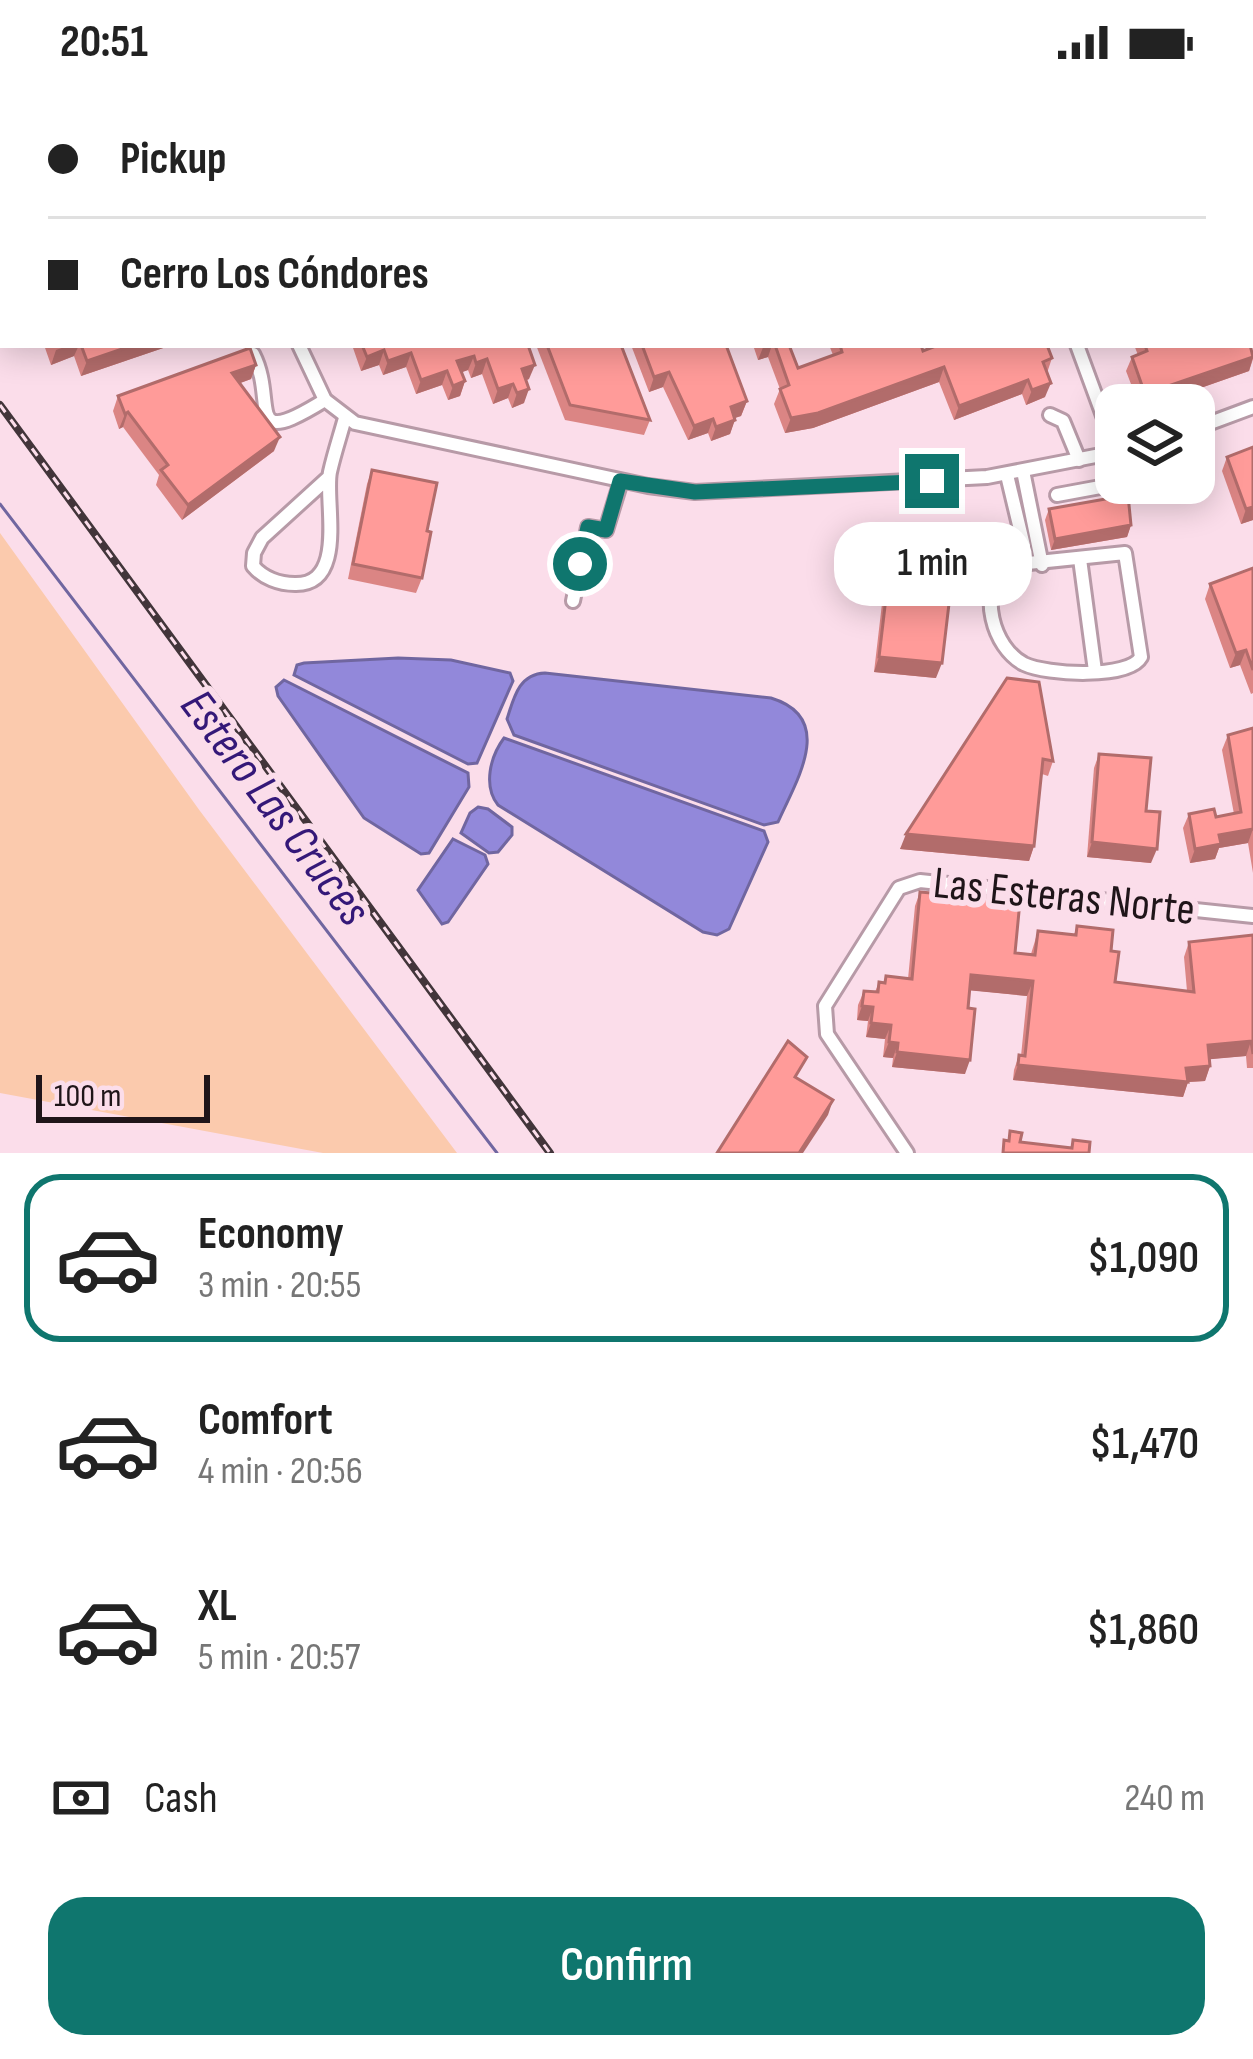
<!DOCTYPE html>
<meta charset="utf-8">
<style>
body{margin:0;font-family:"Sofia Sans Condensed",sans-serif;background:#f6f6f6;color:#222;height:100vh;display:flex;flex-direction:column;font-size:45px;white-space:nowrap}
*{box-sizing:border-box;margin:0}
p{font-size:39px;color:#767676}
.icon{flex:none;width:66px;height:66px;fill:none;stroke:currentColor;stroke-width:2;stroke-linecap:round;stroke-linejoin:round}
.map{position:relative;height:1069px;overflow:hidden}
.panel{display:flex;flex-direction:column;background:#fff;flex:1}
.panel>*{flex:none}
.banner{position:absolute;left:0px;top:0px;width:1254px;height:264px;box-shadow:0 6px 30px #0003;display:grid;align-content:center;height:264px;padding:0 48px;background:#fff}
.tools{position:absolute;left:1095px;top:300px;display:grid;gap:24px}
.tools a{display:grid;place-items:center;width:120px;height:120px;border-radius:24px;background:#fff;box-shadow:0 6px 30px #0003;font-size:60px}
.scale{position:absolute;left:36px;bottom:30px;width:174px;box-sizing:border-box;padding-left:12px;border:6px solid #1f1519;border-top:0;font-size:33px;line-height:42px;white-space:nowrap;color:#1f1519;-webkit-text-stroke:9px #fbddea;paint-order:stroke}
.end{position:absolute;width:54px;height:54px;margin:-27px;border:15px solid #0f766e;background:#fff;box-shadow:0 0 0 6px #fff}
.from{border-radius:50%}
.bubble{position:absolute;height:84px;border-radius:36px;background:#fff;box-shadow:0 6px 30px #0003;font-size:39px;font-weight:600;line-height:84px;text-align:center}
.banner b{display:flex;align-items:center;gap:42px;height:114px;font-size:45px}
.banner b+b{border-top:3px solid #e0e0e0}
.banner i{width:30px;height:30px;background:#222}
ul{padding:21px 0 0;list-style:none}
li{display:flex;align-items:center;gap:36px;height:168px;margin:0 24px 18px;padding:0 24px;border:6px solid transparent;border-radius:36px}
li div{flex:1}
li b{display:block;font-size:45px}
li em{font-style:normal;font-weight:600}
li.active{border-color:#0f766e}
li>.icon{width:108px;height:108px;stroke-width:1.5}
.pay{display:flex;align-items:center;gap:30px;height:132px;padding:0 48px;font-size:45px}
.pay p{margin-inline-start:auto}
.primary-button{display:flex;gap:24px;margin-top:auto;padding:24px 48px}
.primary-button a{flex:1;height:138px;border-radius:36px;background:#0f766e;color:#fff;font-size:48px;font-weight:600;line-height:138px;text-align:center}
.status{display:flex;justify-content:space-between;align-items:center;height:84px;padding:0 60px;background:#fff;direction:ltr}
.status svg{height:33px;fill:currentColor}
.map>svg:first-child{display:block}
.green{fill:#fbcaad}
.water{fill:#9288da;stroke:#7066a0;stroke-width:3}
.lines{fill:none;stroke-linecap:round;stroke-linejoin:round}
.stream{stroke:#7066a0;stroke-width:3}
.minor-casing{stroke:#b79aa7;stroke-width:18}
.minor{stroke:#fff;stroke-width:12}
.rail-casing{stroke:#42353a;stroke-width:8}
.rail{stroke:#fbddea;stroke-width:3;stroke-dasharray:9;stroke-linecap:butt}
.wall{fill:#db8584}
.shaded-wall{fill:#b26c6b}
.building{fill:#ff9b99;stroke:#b26c6b;stroke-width:3}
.route{stroke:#0f766e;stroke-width:15}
.labels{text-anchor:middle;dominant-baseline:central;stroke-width:12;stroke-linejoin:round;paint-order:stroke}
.street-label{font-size:45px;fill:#1f1519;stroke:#fbddea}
.water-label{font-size:48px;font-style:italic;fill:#341878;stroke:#fbddea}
</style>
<div class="status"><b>20:51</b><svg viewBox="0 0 49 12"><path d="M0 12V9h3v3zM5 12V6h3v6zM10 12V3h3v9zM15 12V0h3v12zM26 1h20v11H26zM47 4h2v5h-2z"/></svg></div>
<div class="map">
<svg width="1253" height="1069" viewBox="0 0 1253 1069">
<rect width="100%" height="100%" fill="#fbddea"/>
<path class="green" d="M0,449l200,278 257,342h-134l-323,-60z"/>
<g class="water">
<path d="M398,574l53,2 59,13 3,8 -36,82 -9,1 -174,-89 3,-10 7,-2z"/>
<path d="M545,589l226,25c66,20 25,83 7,124l-14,3 -250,-90 -7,-16c7,-22 12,-45 38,-46z"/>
<path d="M284,596l184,93 1,14 -40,66 -8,1 -57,-36 -86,-122 -2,-9z"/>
<path d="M504,654l260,93 4,11 -39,87 -12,6 -14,-3 -205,-127c-15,-19 -8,-48 6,-67z"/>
<path d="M478,723l10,2 24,18v8l-14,17 -9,1 -28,-20 9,-20z"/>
<path d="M453,755l32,16 3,9 -40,58 -6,2 -24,-34z"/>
</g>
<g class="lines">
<g class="stream">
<path d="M947,3l8,-3"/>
<path d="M0,420l497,649"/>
</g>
<g class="minor-casing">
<g id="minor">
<path d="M52,0l1,3"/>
<path d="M199,0l1,3"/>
<path d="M420,0l1,3"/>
<path d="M980,0l1,3"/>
<path d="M1019,0l3,2"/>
<path d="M998,3l10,-3"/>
<path d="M299,261l26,55 30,23 293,63 47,6 292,-15 129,-25"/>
<path d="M1077,261l39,106"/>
<path d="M253,270c25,48 -12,98 72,46"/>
<path d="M1050,331l13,6 16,39"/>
<path d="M1194,345l59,-22"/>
<path d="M1023,387l19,94"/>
<path d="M328,394l-66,60 -8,15 -1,13c10,12 26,18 42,18 53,1 29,-84 35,-112 4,-18 10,-36 15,-54"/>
<path d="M1057,411l65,-12"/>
<path d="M1080,475l15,112"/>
<path d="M1000,482l125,-13 16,104c-12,22 -94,18 -117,7 -32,-17 -45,-71 -21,-100 5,-7 14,-13 21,-18l-17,-71"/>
<path d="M573,517l15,-74 18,3 15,-49"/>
<path d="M907,1069l-80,-119 -2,-28 74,-118 21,-7 333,35"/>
</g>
</g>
<use href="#minor" class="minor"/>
<g class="rail-casing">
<path id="rail" d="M0,321l550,748"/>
</g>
<use href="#rail" class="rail"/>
</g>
<g class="wall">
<path d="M746,0h151l-6,3h-144z"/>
<path d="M44,261h128l-91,31 -7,-20 -23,9z"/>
<path d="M352,261h176l1,34 -3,1 -2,23 -12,5 -4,-10 -15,6 -11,-30 -11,4 -3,-8 -7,2 4,9 -5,15 -12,4 -6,-15 -26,9 -10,-27 -23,8 -4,-10 -18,6z"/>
<path d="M536,261h85l29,75 -6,15 -79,-15z"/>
<path d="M631,261h95l21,56 -6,15 -6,2 -5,16 -19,7 -3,-8 -20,7 -25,-53 -14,5z"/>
<path d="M753,261h47l-10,4 8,19 35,-13 -4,-10h92l2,6 129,7 -5,15 -2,24 -19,8 -4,-11 -68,26 -15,-38 -126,46 -28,5 -11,-29 6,-15 -12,-32 -10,3z"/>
<path d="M1134,261h116l3,14 -4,12 -97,34h-13l-13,-34 6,-14 6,-2z"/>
<path d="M256,281l-5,14 -11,4 34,68 -92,69 -26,-35 3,-10 -36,-48 -4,2 -6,-18 5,-15z"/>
<path d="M1253,363v73l-12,4 -19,-53 5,-14z"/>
<path d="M372,386l50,108 -6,15 -68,-14 19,-95z"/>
<path d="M1049,425l82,16 -4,12 -76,13 -6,-30z"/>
<path d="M917,447l19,147 -62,-6 14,-120 5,-14 21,2z"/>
<path d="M1253,484v125l-2,1 -11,-29 -10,3 -25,-69 5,-15z"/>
<path d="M1007,594l46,83 -5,15 -6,-2 -8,72 -5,15 -129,-12z"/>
<path d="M1253,644v145l-5,-30 -29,5 -4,11 -25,4 -7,-35 6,-14 27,3 18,-3 -12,-64 6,-15z"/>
<path d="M1099,670l47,57 5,52 -64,-6 7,-89z"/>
<path d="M920,808l95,61 16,1 7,-23 36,4 3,-9 34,25 4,31 72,9 -3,-34 5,-15 64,-7v133h-6l-1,-12 -37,3 1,7 -5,15 -17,1 -5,15 -170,-17 1,-10 5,-15 2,1 6,-60 -57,-6 -5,84 -73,-7 1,-9 -10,-1 2,-18 -19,-2 2,-16 -11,-1 1,-15 6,-14 11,1 4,-10 4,1 3,-7 22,3 7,-73z"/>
</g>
<g class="shaded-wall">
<path d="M777,0h26l-1,3h-30z"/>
<path d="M865,0h32l-6,3h-34z"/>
<path d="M70,261h9l-5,11 -23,9 5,-15z"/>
<path d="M134,261h38l-91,31 6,-15z"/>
<path d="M764,261h8l-4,12 -10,3z"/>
<path d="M384,266l-5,15 -18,6 6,-14z"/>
<path d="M411,269l-5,14 -23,8 5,-14z"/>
<path d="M474,272l-6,14 -16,6 5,-15z"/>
<path d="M1253,273l-4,14 -97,34h-10l3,-11z"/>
<path d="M487,275l-5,15 -11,4 5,-15z"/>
<path d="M256,281l-5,14 -24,9 5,-15z"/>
<path d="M535,281l-6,14 -12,5 5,-15z"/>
<path d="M944,283l-5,15 -126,46 -28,5 6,-15z"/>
<path d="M447,287l-5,14 -26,9 5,-14z"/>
<path d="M669,288l-6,15 -14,5 5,-15z"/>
<path d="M1028,296l-6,14 -68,26 5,-14z"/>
<path d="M465,297l-5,15 -12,4 5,-14z"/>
<path d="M1051,299l-6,14 -19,8 6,-15z"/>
<path d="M513,300l-5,14 -15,6 5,-15z"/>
<path d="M529,305l-5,14 -12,5 5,-15z"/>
<path d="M747,317l-6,15 -16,5 6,-14z"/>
<path d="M128,328l-5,15 -4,2 6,-15z"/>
<path d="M713,335l-5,14 -20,7 6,-14z"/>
<path d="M735,336l-5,14 -19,7 5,-14z"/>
<path d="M280,353l-6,14 -92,69 6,-15z"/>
<path d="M1253,423v13l-12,4 5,-15z"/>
<path d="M1131,441l-4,12 -76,13 4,-11z"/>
<path d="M1246,566l-6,15 -10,3 6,-15z"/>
<path d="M879,573l63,6 -6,15 -62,-6z"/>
<path d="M1253,745l-5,14 -29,5 -4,11 -25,4 5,-14 24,-14z"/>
<path d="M906,750l128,12 -5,15 -129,-12z"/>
<path d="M1092,758l65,7 -6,14 -64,-6z"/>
<path d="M971,891l62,6 -6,15 -61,-6z"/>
<path d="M862,922l11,1 -5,14 -11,-1z"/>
<path d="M871,939l20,2 -6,14 -19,-2z"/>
<path d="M1251,957l-5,15 -44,4 6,-15z"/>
<path d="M889,958l9,1 -5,15 -10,-1z"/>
<path d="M897,968l73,8 -5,14 -73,-7z"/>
<path d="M1018,981l168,3 24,-2 -5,15 -17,1 -5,15 -170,-17z"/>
<path d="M833,1016l-5,15 -25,38h-4z"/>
</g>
<g class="building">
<path d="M125,0h25v3h-24z"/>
<path d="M285,0h116l1,3h-116z"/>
<path d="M473,0h51l1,3h-51z"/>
<path d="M564,0h149l1,3h-149z"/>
<path d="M811,0h54l-8,3h-45z"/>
<path d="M1051,0h63l1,3h-63z"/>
<path d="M1212,0h31l1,3h-40z"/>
<rect x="1251" y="16" width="2" height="220"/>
<path d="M0,47l3,9v29l-3,1 3,8v58l-3,1z"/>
<path d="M81,261h53l-47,16z"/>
<path d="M362,261h166l7,20 -13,4 7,20 -12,4 -4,-9 -15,5 -11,-30 -11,4 -2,-7 -17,5 8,20 -12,5 -6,-15 -26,9 -10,-27 -23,8 -4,-11 -17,7z"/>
<path d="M547,261h74l29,75 -80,-15z"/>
<path d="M642,261h84l21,56 -16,6 4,13 -19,7 -3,-8 -19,7 -25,-54 -15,5z"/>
<path d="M775,261h14l9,23 44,-16 -2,-7h81l2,6 15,-6h109l5,13 -9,4 8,21 -19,7 -4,-10 -69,26 -15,-39 -126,46 -27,5 -11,-29 9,-4z"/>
<path d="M1145,261h105l3,12 -108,37 -13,-37 15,-6z"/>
<path d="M250,264l6,17 -24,8 48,64 -92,68 -27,-35 7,-5 -40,-53 -3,2 -7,-18z"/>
<path d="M1253,363v60l-7,2 -19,-52z"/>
<path d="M372,386l65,13 -10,48 4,1 -9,46 -69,-14z"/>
<path d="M1128,411l3,30 -76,14 -6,-30z"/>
<path d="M917,447l40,5 -15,127 -63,-6 14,-119 23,2z"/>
<path d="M1253,484v102l-7,-20 -10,3 -26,-69z"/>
<path d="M1007,594l32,4 14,79 -10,-2 -9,87 -128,-12z"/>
<path d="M1253,644v101l-34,6 2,9 -26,5 -6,-35 25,-5 2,8 25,-5 -13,-77z"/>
<path d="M1099,670l52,4 -5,53 14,1 -3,37 -65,-7z"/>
<path d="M920,808l100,9 -5,52 20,2 3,-24 38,4 1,-9 36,4 -2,21 8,1 -4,30 79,10 -5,-50 64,-7v119l-2,-13 -43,4 2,21 -24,2 2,14 -170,-17 1,-10 6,1 8,-75 -62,-6 -3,33 7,1 -5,51 -73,-8 1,-9 -9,-1 2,-17 -20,-2 2,-16 -11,-1 2,-15 14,1 1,-10 6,1 1,-7 26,3z"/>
<path d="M788,957l19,16 -12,20 38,23 -34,53h-82z"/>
<path d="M1010,1047l12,2 -2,9 52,6 1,-8 17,2 -1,11h-86l1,-13 5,1z"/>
</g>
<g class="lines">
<path class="route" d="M580,480l8,-37 18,3 14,-49 75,11 237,-11"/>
</g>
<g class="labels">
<g class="street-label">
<text transform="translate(1064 813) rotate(6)">Las Esteras Norte</text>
</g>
<g class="water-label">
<text transform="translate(275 724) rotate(53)">Estero Las Cruces</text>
</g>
</g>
</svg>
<div class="tools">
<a><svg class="icon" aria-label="layers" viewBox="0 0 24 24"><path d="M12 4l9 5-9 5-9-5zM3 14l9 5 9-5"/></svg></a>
</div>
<div class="scale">100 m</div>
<i class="end from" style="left:580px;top:480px"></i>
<i class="end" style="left:932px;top:397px"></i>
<div class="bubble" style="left:834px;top:438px;width:198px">1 min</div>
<div class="banner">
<b><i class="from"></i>Pickup</b>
<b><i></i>Cerro Los Cóndores</b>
</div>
</div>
<section class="panel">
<ul>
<li class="active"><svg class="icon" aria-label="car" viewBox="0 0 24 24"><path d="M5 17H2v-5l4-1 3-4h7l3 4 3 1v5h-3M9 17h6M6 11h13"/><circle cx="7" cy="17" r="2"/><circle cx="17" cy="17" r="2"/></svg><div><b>Economy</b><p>3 min · 20:55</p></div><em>$1,090</em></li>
<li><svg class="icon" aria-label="car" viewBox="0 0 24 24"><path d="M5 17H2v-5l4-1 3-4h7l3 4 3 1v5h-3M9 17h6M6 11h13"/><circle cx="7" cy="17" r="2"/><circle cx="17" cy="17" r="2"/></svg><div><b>Comfort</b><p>4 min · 20:56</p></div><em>$1,470</em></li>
<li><svg class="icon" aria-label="car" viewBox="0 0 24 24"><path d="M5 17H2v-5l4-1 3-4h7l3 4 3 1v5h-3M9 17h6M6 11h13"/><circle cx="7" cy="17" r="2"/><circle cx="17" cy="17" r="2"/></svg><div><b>XL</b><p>5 min · 20:57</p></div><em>$1,860</em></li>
</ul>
<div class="pay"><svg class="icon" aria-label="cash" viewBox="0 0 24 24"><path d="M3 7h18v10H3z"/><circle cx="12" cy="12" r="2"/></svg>Cash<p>240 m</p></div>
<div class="primary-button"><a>Confirm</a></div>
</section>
